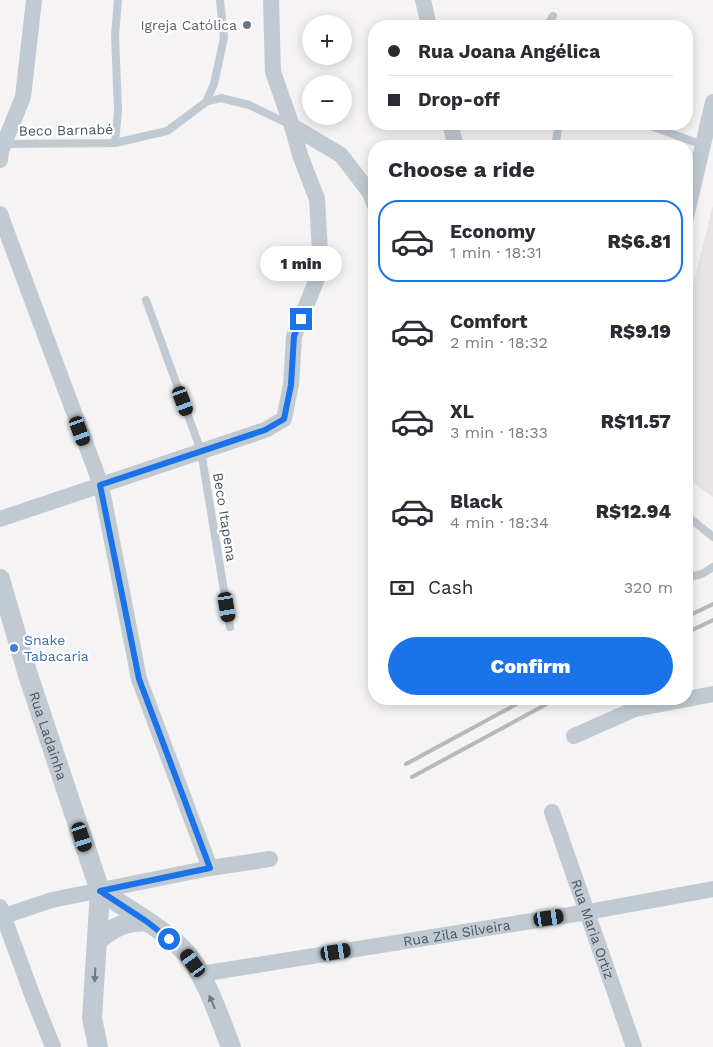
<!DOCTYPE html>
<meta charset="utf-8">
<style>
body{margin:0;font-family:"Work Sans",sans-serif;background:#f2f2f3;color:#2b2b33;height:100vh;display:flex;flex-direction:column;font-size:19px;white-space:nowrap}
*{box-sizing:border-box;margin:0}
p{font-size:16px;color:#7c7c81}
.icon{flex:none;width:28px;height:28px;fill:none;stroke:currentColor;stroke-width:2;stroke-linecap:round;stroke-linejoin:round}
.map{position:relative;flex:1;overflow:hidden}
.side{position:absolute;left:368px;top:140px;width:325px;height:565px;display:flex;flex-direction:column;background:#fff;border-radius:20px;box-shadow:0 2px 12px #0003}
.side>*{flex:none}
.banner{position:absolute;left:368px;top:20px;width:325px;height:110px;border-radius:20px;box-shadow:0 2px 12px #0003;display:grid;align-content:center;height:110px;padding:0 20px;background:#fff}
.fabs{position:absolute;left:302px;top:15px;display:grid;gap:10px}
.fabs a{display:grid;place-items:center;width:50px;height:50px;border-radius:50%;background:#fff;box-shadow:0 2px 12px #0003;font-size:25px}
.end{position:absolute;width:22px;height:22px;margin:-11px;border:6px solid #1a73e8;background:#fff;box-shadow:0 0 0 2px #fff}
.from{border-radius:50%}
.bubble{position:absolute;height:35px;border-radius:18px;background:#fff;box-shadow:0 2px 12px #0003;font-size:16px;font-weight:800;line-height:35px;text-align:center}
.car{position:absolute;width:15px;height:30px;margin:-15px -8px;border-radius:6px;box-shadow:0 0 4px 1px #0007;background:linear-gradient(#222 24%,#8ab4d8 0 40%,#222 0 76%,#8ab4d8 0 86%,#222 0)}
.banner b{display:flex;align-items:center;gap:18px;height:48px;font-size:19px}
.banner b+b{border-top:1px solid #e1e1e2}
.banner i{width:12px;height:12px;background:#2b2b33}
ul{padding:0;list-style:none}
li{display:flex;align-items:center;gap:15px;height:82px;margin:0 10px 8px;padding:0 10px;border:2px solid transparent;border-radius:20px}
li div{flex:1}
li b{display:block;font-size:19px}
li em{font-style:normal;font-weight:800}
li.on{border-color:#1a73e8}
li>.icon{width:45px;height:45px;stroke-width:1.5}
h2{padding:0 20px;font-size:22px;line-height:60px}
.pay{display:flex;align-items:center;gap:12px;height:55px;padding:0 20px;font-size:19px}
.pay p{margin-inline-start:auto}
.button{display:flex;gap:10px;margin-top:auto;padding:10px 20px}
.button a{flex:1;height:58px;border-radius:30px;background:#1a73e8;color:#fff;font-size:20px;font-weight:800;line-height:58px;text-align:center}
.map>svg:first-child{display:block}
.education{fill:#e6e4e5}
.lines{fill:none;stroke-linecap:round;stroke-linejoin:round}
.service{stroke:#c1cad2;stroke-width:8}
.minor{stroke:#c1cad2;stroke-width:16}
.tertiary{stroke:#c1cad2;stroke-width:20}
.rail{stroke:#b5b8bd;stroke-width:4}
.oneway{fill:#6e7983}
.route{stroke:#1a73e8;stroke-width:6}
.worship-dot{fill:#6b7280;stroke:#fff;stroke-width:2}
.shop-dot{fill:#3f7fe0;stroke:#fff;stroke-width:2}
.labels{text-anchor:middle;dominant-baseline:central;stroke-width:4.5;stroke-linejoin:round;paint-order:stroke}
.worship-label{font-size:14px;fill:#5b616d;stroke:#fff;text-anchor:end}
.street-label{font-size:14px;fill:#4a5661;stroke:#fff}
.shop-label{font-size:14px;fill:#366cbe;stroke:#fff;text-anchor:start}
</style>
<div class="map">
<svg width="713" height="1047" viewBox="0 0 713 1047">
<rect width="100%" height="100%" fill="#f5f3f3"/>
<path class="education" d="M713,205v292l-27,-19v-165z"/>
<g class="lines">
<g class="service">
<path d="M547,26l6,-10"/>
<path d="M206,102l8,-18 10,-46 -4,-38"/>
<path d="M645,124l58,21"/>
<path d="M115,143l3,-33 -3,-75 3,-35"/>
<path d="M4,144l111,-1 52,-12 39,-29 15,-4 28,7 42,20"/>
<path d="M555,146l4,-22"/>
<path d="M146,300l55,151 29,176"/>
<path d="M686,515l27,22"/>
<path d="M686,578l16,-4 11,-7"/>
</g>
<g class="minor">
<path d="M423,0l6,26"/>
<path d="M450,124l6,22"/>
<path d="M292,126l49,29 29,38 4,11"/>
<path d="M0,160l1,-9 22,-54 11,-97"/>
<path d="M0,214l101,271 38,194 71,189 60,-9"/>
<path d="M686,217l27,-115"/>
<path d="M0,519l265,-89 19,-11 7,-34 3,-49 27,-67 -4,-70 -17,-44 -8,-29 -19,-54 -2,-72"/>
<path d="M574,736l61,-27 78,-15"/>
<path id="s1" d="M552,812l82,235"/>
<path d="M0,907l33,90 20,50"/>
<path d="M4,916l48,-16 158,-32"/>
<path id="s2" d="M201,974l387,-62 125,-23"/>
</g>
<g class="tertiary">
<path id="s3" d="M0,579l28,96 72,216 -8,127 6,29"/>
<path d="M100,891c26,17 67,40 87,63 20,25 32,63 44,93"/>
<path d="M97,940c19,-13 25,-18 49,-19"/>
</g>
<g class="rail">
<path d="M686,617l27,-13"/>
<path d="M686,633l27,-13"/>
<path d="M406,764l120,-65"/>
<path d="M412,777l144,-78"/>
</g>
</g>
<defs><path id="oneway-solid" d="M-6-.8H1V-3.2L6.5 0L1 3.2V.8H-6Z" transform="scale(1.25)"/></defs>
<g class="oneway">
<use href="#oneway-solid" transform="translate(95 975) rotate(93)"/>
<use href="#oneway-solid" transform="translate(212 1002) rotate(-113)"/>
</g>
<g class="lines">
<path class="route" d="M169,939l-23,-18 -46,-30 110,-23 -71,-189 -39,-194 165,-55 19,-11 7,-34 3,-49 7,-17"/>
</g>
<circle class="worship-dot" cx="247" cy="25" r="5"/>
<circle class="shop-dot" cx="14" cy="648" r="5"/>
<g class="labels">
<g class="worship-label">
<text x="237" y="25">Igreja Católica</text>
</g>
<g class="street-label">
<text transform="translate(66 130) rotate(-1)">Beco Barnabé</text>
<text transform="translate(225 517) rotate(81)">Beco Itapena</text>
<text stroke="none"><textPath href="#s3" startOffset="164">Rua Ladainha</textPath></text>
<text stroke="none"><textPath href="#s1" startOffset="124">Rua Maria Ortiz</textPath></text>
<text stroke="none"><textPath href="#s2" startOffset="259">Rua Zila Silveira</textPath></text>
</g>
<g class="shop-label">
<text x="24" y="640">Snake<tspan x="24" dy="16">Tabacaria</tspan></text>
</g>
</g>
</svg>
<div class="fabs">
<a>+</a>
<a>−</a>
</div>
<i class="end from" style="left:169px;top:939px"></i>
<i class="end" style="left:301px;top:319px"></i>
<div class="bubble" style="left:260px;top:246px;width:82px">1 min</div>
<i class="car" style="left:183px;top:401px;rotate:160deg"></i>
<i class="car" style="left:80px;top:431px;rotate:160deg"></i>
<i class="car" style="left:227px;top:607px;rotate:171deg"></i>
<i class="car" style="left:82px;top:837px;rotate:162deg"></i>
<i class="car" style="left:549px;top:918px;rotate:81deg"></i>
<i class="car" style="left:336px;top:952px;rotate:81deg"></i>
<i class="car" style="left:193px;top:963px;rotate:324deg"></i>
<div class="banner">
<b><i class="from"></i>Rua Joana Angélica</b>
<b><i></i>Drop-off</b>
</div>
<section class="side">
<h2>Choose a ride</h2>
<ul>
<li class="on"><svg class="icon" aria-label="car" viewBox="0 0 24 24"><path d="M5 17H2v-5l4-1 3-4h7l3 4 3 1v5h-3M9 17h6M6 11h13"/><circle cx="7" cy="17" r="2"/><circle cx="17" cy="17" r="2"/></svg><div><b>Economy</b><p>1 min · 18:31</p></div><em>R$6.81</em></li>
<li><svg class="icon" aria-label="car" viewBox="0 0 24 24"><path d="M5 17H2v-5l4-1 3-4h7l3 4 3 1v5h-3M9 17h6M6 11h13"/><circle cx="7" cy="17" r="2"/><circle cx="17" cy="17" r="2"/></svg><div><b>Comfort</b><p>2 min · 18:32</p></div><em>R$9.19</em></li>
<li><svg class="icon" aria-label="car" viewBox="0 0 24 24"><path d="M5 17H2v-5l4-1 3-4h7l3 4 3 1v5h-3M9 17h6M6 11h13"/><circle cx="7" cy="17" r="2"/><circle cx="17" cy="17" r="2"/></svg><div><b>XL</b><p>3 min · 18:33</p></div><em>R$11.57</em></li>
<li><svg class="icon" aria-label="car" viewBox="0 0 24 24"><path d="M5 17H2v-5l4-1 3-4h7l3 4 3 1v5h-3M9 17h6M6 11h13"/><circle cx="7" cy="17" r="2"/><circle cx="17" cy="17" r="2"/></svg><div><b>Black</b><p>4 min · 18:34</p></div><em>R$12.94</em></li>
</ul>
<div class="pay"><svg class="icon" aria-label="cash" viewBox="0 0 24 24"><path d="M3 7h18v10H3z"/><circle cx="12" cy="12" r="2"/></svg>Cash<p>320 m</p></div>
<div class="button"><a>Confirm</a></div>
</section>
</div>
